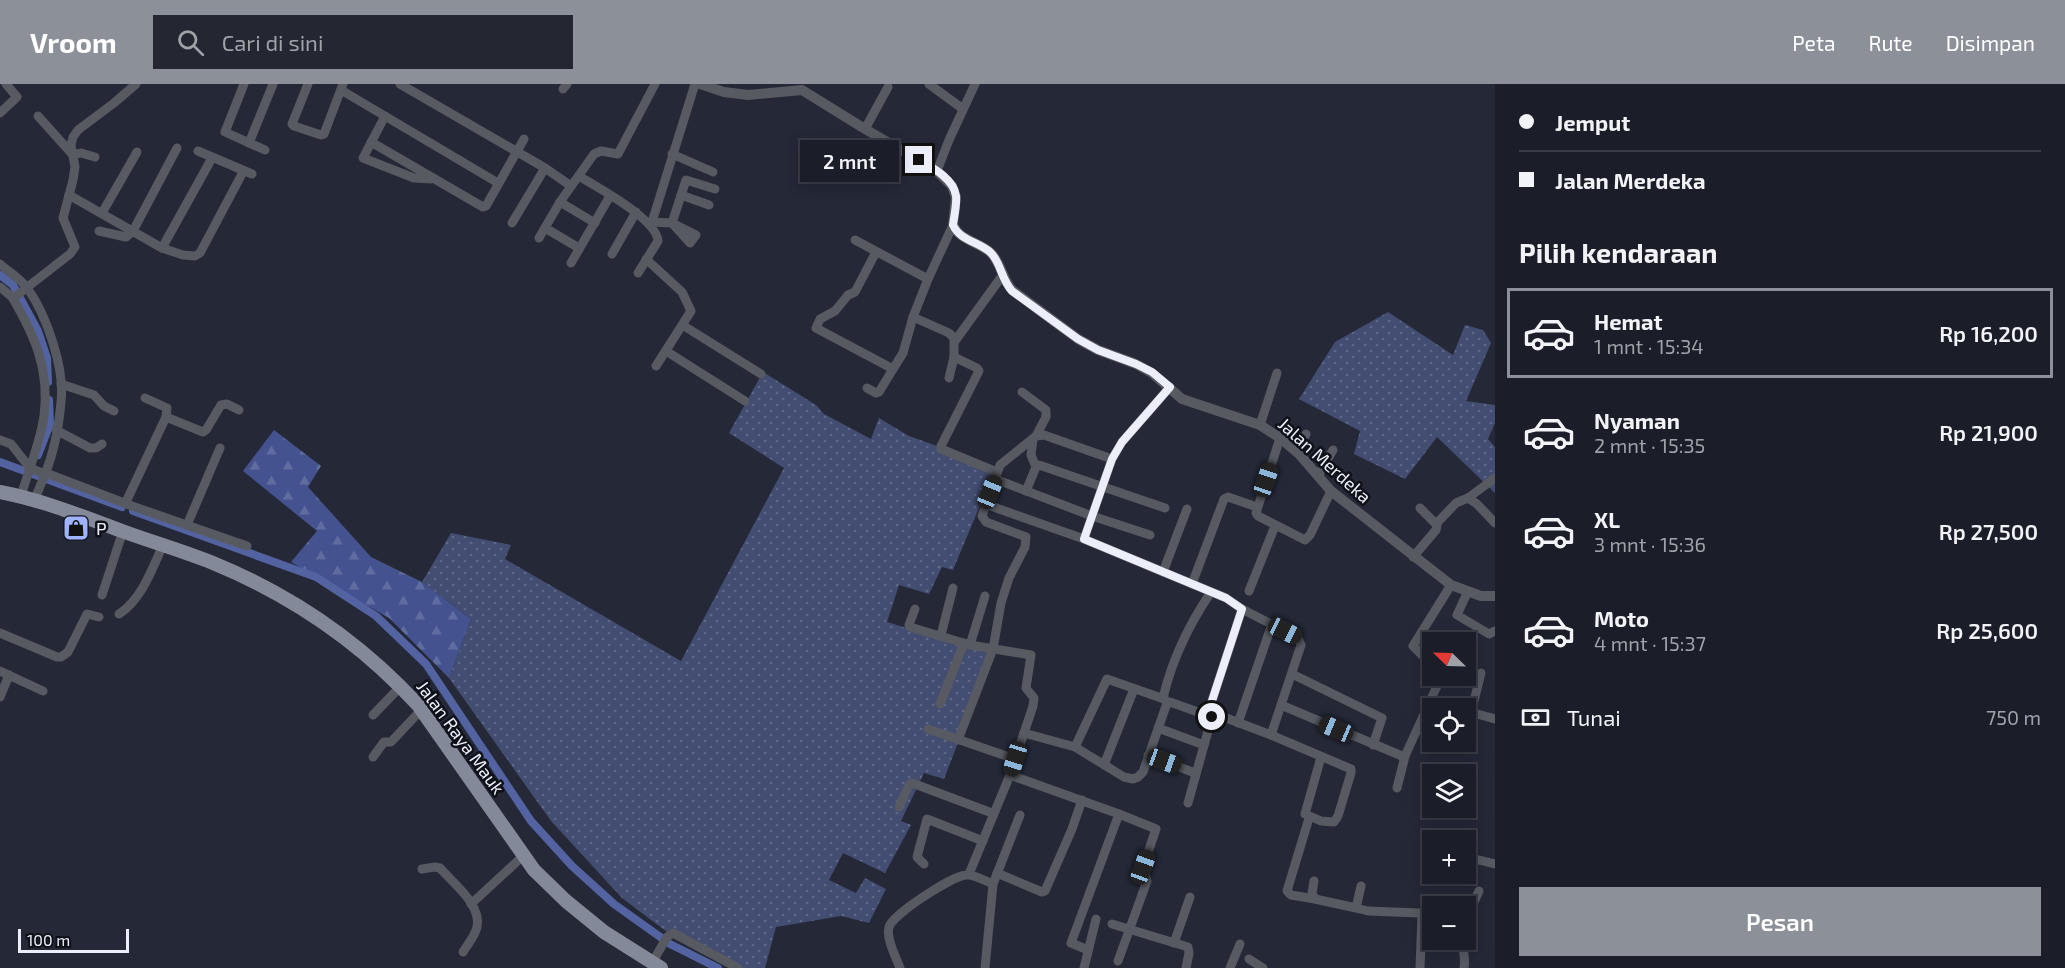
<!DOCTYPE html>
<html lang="id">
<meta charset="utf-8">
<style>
body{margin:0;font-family:"Exo 2",sans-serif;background:#242731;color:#f1f3f6;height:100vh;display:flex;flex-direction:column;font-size:22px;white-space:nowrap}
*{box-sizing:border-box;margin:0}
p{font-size:20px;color:#a0a2a8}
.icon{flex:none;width:33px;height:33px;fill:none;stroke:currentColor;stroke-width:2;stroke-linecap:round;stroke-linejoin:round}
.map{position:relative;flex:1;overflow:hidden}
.side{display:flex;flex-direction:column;background:#1b1e29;width:570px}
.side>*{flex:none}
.banner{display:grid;align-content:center;height:132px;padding:0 24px;background:#1b1e29}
.needle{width:39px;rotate:293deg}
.tools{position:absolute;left:1422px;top:548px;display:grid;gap:12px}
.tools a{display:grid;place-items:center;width:54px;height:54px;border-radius:0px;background:#1b1e29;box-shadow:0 3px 15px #0003,0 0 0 2px #393c46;font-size:30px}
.scale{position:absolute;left:18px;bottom:15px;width:111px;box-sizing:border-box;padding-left:6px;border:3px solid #eceffa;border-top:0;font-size:16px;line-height:21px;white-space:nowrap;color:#eceffa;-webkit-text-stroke:4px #0f1118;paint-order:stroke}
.end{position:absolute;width:27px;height:27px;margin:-14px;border:8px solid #eceffa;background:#111;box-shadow:0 0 0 3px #111}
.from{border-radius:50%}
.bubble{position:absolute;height:42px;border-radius:0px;background:#1b1e29;box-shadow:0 3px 15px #0003,0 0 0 2px #393c46;font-size:20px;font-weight:600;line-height:42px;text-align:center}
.car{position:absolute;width:18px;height:36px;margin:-18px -9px;border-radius:8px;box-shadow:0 0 4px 2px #0007;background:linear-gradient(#222 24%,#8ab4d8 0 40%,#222 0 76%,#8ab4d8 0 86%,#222 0)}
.banner b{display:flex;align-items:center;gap:21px;height:57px;font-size:22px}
.banner b+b{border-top:2px solid #393c46}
.banner i{width:15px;height:15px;background:#f1f3f6}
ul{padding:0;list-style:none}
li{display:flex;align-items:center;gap:18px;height:90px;margin:0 12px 9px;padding:0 12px;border:3px solid transparent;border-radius:0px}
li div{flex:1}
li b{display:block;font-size:22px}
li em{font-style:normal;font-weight:600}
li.active{border-color:#8c9099}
li>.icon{width:54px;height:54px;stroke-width:1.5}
h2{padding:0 24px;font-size:27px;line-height:72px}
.pay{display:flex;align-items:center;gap:15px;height:66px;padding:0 24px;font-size:22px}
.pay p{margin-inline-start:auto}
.button{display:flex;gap:12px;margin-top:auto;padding:12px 24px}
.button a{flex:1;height:69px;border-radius:0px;background:#8c9099;color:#fff;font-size:24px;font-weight:600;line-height:69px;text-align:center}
header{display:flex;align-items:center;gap:36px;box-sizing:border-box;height:84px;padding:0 30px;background:#8c9099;color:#fff}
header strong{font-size:28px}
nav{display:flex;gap:33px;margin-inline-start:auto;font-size:21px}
.search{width:420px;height:54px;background:#242731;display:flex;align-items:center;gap:15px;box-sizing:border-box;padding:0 21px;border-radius:0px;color:#a0a2a8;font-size:22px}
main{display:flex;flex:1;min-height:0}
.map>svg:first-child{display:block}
.grass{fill:url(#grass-dots)}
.forest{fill:url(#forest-firs)}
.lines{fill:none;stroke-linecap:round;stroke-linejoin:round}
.canal{stroke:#5363a1;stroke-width:8}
.minor{stroke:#575a61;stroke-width:9}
.tertiary{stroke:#575a61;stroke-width:10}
.primary{stroke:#848999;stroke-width:14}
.route{stroke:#eceffa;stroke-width:8}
.labels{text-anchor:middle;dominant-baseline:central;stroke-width:5;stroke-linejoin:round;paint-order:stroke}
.street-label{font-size:18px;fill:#eceffa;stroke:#0f1118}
.poi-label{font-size:18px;fill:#eceffa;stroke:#0f1118;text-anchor:start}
</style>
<header>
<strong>Vroom</strong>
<div class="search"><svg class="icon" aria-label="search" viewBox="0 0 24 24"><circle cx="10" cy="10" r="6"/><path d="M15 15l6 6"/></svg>Cari di sini</div>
<nav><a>Peta</a><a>Rute</a><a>Disimpan</a></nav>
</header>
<main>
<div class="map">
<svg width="1495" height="884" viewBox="0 0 1495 884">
<defs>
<pattern id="grass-dots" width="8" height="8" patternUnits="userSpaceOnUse" patternTransform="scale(1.5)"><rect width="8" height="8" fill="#434d72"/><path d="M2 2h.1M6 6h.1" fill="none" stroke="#5e6787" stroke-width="1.8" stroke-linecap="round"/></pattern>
<pattern id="forest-firs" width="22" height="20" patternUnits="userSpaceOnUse" patternTransform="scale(1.5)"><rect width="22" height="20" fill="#44538f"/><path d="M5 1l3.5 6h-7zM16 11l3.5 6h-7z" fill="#5f6ca0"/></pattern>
</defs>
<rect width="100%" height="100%" fill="#242837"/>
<g class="grass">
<path d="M1388,228l65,43 12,-30 18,5 8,13 -25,58 29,4v18l-7,16 7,8v46l-58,-56 -32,42 -51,-25 6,-23 -61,-32 36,-57z"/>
<path d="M763,288l53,33 8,9 47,25 8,-21 30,18 87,31 -43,103 -11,-3 -13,27 -30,-9 -12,37 105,32 -48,125 -20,-6 -23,48 10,4 -26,48 -42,-20 -14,27 27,13 9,-15 21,11 -17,34 -28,-7 -65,11 -11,41h-34l-60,-33 -49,-37 -71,-77 -102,-143 22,-59 -49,-37 29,-49 60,12 -6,14 176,102 103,-193 -55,-35z"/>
</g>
<path class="forest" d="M274,346l47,36 -13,21 63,70 51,25 49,37 -22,59 -60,-60 -98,-56 26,-31 -74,-60z"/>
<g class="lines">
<g class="canal">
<path d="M0,191l13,10 25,46 9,27 1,24"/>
<path d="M38,371l12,-31 -1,-24"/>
<path d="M0,378l122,45"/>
<path d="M133,427l183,66 60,39 50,48 105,157 41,45 42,38 56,40 48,24"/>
</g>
<g class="minor">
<path d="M244,0l-19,48 40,18"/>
<path d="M308,0l-16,40 2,2 27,9 3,-1 19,-50"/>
<path d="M400,0l145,84 26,18"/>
<path d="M929,0l34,25"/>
<path d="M563,5l4,-5"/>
<path d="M341,6l157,93"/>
<path d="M0,29l17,-16 -11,-13"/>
<path d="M38,32l35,39 8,-2 14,4"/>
<path d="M385,32l-22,42 51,20 17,1"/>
<path d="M865,45l23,-42"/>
<path d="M371,58l112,65 3,-1 38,-67"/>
<path d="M249,59l24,-59"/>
<path d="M198,67l54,23"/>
<path d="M672,70l41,18"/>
<path d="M937,87l12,-31 26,-56"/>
<path d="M579,92c19,12 78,43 79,65l-20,32"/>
<path d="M69,111l93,53 21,7 12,1 5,-3 43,-81"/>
<path d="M681,111l28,10"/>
<path d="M560,118l35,21"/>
<path d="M102,129l35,-61"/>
<path d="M652,138l43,-138"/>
<path d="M512,139l33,-55"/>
<path d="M672,139l24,12 -6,8z"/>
<path d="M650,141l2,-3 20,1 14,-43 29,9"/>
<path d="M545,144l34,20"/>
<path d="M99,147l27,6 7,-6 44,-83"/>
<path d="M539,154l21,-36 34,-48 7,-3 17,3 37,-70"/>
<path d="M855,156l73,39"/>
<path d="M162,164l50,-90"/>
<path d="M876,168l-21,40 -7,3 -13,16 -15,8 -4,9 77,41 10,-16 10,-36 15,-38 25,-54"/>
<path d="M612,170l24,-42"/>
<path d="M646,175l36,33 9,19 -35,55"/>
<path d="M571,179l39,-67"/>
<path d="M0,180c9,8 21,15 28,25 19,27 37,80 33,113 -2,23 -7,50 -16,72 -3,8 -7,17 -10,25"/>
<path d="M0,203l12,10 4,-1 54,-42 5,-7 -12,-29 10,-38 2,-13 -4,-22 2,-8 5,-7 36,-27 22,-19"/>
<path d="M12,213c23,39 38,73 32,119 -4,27 -15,53 -23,80"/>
<path d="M913,233l36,16 5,5v19l-5,21"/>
<path d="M684,242l77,48"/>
<path d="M955,257l47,-65"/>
<path d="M666,267l79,50"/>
<path d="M954,273l23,11 2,3 -38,75v3l56,23"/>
<path d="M61,300l33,11 10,11 10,5"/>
<path d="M867,304l9,5 3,-1 14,-23"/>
<path d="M1022,308l24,18v7l-10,19"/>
<path d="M145,314l22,10 -1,9"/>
<path d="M1260,341l17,-52"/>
<path d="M56,346l34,18h6l6,-4"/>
<path d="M1280,354l-24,75 2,3 47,24 5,-5 21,-44"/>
<path d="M0,356l11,4 19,24 12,5h4l86,33 115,40"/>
<path d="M1033,356l-2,15 5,12"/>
<path d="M1297,368l9,-18"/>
<path d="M1318,392l15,-26"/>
<path d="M995,395l97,37 58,19"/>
<path d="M1026,407l10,-24 3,-2 126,43"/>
<path d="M1468,414l9,6 18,19"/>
<path d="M125,420l41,-87 37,15 3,-2 15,-25 6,-1 12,6"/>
<path d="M985,420l99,35 142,59 16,11 56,29 3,7 -30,90"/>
<path d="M1437,439l19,-20 12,-5 27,-20"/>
<path d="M187,441l33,-77"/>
<path d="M1084,455l28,-80 10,-17 48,-55"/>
<path d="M1413,473l23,-27 1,-5 -17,-17"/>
<path d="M1163,488l24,-63"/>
<path d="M1192,500l32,-85 4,-2 29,10"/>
<path d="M1249,507l26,-65"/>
<path d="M1468,507l-11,24 32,19 6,-3"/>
<path d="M102,511l21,-64"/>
<path d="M915,525l-6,16 1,2 60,18 61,10 -5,33 8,10 -1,8 -23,69 -41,99"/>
<path d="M119,530c23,-15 33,-45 44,-69"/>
<path d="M0,549l57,24h4l7,-5 19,-38 12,3"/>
<path d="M941,551l12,-47"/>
<path d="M970,561l15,-49"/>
<path d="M1432,581l-19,-19 38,-61"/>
<path d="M0,587l43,20"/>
<path d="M1292,590l90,44 -9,27"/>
<path d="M0,613l9,-22"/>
<path d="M1429,617l25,7"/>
<path d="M1167,619l3,-1 42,15"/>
<path d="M940,620l24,-61"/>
<path d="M1281,621l121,51h3"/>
<path d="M1466,627l29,8"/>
<path d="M1213,629l58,22 80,34v4l-13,43 -4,6 -13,-1 -16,-7 16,-57"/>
<path d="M1471,629l10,-40"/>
<path d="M373,631l28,-29"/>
<path d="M1238,639l34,-99"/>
<path d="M1158,644l46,17"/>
<path d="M928,645l87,30"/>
<path d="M1024,649l51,14 49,30 9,2 5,-2 5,-5 24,-69 -3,-4v-5c9,-36 26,-71 47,-102"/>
<path d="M958,656l35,-91 8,-46 8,-25 16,-31 1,-10 -40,-15 -4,-6 18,-51 36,-29 8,-1 68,24"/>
<path d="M1075,663l32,-68 57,20"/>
<path d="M1148,671l47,18"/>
<path d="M373,673l11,-15h7l31,-33"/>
<path d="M1104,681l30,-76"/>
<path d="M1010,691l109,39 37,15 -13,38 4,14 -29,80"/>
<path d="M1397,704l8,-32 37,-81"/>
<path d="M1188,719l25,-90 -3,-6 32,-98"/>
<path d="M899,723l10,-22 3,-2 80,30"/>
<path d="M1309,734l-22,73 4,4 24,4"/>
<path d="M1466,773l29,7"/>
<path d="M924,780l-7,-7 10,-38 56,22"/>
<path d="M422,785l13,-2 5,1c13,15 42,37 37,59 -2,9 -9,17 -14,25"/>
<path d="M997,789l45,19 3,-1 27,-62 10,-29"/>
<path d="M1314,797l-2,12 3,6 41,9"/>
<path d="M1361,802l-5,22 12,3 51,2 3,2 -2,53"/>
<path d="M471,820l52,-48"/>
<path d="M1112,840l76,23 1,6 -3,15"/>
<path d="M1466,841l6,-19 7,-15"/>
<path d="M1463,855c-1,10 3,19 1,29"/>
<path d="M1174,859l16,-46"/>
<path d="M1088,866l-17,-7 48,-129"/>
<path d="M1249,875l14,9"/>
<path d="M652,879l15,-26 6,-4 65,35"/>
<path d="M900,884c-4,-11 -14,-29 -11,-41 4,-13 63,-51 77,-52 8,-1 19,6 27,9"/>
<path d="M985,884l8,-84 27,-69"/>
<path d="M1084,884l12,-49"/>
<path d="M1230,884l10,-24"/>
</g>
<path class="tertiary" d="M700,0l24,8 24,3 54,-5 63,39 72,42 15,15 4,11 -3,28c7,16 27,17 38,28 10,10 11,26 21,37l66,49 20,11 38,14 16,9 30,26 78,26 20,13 19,16 32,37 120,94 30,11h14"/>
<path class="primary" d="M0,408c42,8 82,24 122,39 30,11 61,20 91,32 78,32 148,80 205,142l116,165 32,31 38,31 57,36"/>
</g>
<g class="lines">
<path class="route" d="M919,76c14,8 35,19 37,36 1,9 -2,20 -3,29 7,16 27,17 38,28 10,10 10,26 21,38l66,48 20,11 38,14 16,8 18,15 -48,55 -10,17 -28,80 142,59 16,11 -32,98 3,6 -1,4"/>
</g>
<defs>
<g id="shop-square" transform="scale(1.35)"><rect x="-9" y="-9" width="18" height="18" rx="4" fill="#9fb3fd" stroke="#0f1118"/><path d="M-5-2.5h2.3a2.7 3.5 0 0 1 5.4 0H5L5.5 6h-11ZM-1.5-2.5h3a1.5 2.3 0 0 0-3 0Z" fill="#111"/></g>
</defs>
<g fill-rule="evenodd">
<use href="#shop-square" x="76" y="444"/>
</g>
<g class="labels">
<g class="street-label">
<text transform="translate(1325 376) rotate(42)">Jalan Merdeka</text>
<text transform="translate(461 653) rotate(54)">Jalan Raya Mauk</text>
</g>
<g class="poi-label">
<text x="96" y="444">P</text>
</g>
</g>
</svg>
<div class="tools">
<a><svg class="needle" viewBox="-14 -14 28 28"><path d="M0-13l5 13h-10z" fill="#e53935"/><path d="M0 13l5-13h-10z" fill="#a0a2a8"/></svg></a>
<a><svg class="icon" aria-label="locate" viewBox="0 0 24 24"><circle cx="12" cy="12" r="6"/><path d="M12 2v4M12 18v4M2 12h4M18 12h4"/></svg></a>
<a><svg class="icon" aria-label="layers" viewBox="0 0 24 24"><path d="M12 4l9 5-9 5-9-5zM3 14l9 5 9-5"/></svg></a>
<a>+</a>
<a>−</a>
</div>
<div class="scale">100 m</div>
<i class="end from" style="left:1212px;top:633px"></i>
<i class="end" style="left:919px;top:76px"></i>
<div class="bubble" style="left:800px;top:56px;width:99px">2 mnt</div>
<i class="car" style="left:1266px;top:396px;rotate:19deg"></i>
<i class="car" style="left:990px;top:408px;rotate:22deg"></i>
<i class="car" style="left:1285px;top:547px;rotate:117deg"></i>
<i class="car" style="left:1336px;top:645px;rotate:293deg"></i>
<i class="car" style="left:1015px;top:675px;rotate:197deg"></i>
<i class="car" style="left:1164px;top:677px;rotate:110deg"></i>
<i class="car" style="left:1143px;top:783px;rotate:20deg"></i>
</div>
<section class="side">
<div class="banner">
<b><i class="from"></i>Jemput</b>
<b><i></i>Jalan Merdeka</b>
</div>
<h2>Pilih kendaraan</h2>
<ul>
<li class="active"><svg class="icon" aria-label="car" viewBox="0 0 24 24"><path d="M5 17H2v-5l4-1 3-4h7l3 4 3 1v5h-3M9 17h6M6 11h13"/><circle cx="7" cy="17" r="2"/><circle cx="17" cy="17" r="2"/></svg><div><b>Hemat</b><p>1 mnt · 15:34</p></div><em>Rp 16,200</em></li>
<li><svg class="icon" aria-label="car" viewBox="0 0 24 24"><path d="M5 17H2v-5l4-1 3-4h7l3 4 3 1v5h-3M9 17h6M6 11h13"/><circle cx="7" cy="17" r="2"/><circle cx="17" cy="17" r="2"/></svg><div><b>Nyaman</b><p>2 mnt · 15:35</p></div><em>Rp 21,900</em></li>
<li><svg class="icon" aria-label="car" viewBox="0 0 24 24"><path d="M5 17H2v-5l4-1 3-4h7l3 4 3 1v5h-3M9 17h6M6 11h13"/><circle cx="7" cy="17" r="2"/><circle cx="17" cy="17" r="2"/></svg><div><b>XL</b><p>3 mnt · 15:36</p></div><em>Rp 27,500</em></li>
<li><svg class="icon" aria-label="car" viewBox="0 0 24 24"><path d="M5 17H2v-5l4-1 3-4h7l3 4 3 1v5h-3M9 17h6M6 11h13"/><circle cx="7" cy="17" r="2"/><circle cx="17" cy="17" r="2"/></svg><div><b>Moto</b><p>4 mnt · 15:37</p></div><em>Rp 25,600</em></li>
</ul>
<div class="pay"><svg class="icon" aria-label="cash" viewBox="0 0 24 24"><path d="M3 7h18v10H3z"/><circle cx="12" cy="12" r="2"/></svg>Tunai<p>750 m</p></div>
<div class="button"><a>Pesan</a></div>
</section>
</main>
